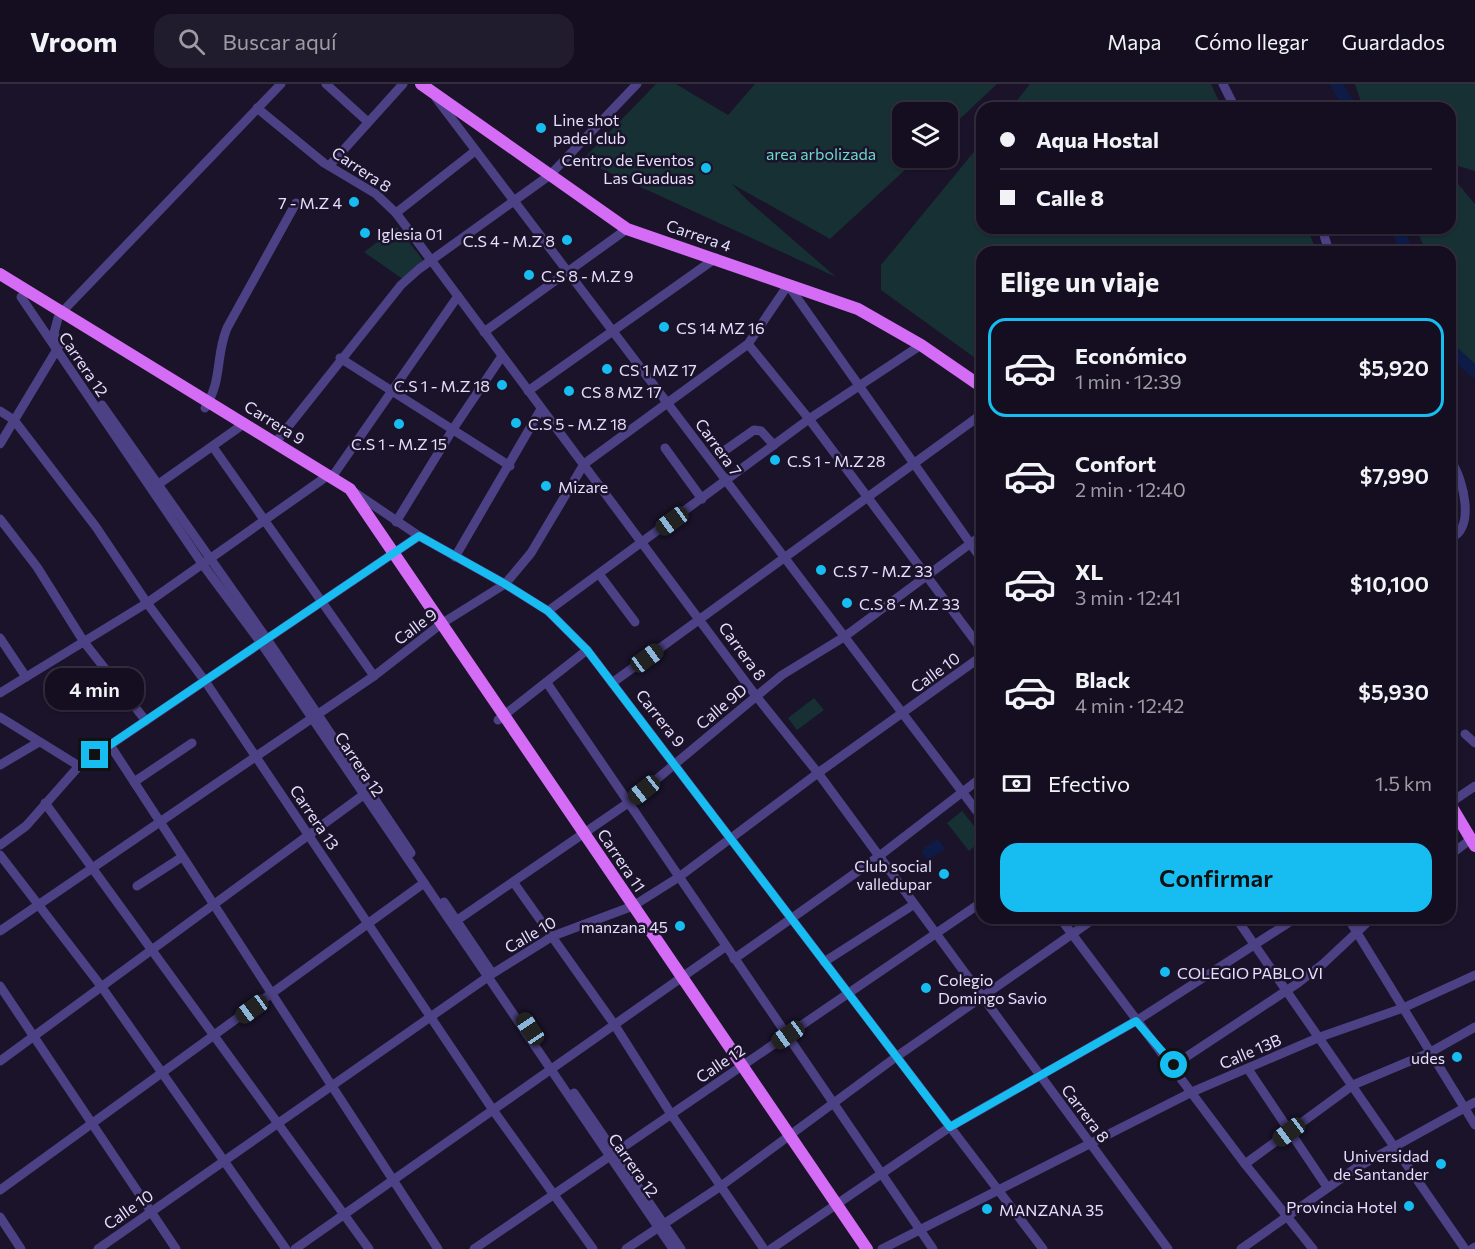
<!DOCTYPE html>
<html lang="es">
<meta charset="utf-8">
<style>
body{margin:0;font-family:Commissioner,sans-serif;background:#211c2d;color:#f1f3f6;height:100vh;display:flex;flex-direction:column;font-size:22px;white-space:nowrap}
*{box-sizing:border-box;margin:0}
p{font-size:20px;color:#9d9ca5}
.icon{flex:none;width:33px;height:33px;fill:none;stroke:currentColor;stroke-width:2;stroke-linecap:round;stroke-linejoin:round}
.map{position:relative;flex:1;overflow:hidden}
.details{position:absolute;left:976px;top:162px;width:480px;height:678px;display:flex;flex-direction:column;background:#140e20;border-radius:18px;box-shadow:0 2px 4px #0004,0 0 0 2px #332e3e}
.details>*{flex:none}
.top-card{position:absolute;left:976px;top:18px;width:480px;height:132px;border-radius:18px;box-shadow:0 2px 4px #0004,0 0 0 2px #332e3e;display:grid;align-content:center;height:132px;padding:0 24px;background:#140e20}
.controls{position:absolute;left:892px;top:18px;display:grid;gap:12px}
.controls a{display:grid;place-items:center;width:66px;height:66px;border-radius:12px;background:#140e20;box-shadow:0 2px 4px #0004,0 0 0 2px #332e3e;font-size:30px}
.end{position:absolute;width:27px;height:27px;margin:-14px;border:8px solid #17bcf0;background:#111;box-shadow:0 0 0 3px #111}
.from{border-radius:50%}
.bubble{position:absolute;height:42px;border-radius:18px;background:#140e20;box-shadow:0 2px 4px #0004,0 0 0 2px #332e3e;font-size:20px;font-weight:600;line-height:42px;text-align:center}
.car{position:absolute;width:18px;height:36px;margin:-18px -9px;border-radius:8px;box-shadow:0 0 4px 2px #0007;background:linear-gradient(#222 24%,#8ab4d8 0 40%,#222 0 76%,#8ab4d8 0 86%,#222 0)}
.top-card b{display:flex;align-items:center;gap:21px;height:57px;font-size:22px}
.top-card b+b{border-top:2px solid #332e3e}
.top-card i{width:15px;height:15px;background:#f1f3f6}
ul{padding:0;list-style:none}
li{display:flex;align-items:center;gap:18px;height:99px;margin:0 12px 9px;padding:0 12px;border:3px solid transparent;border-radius:18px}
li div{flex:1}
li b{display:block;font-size:22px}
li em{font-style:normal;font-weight:600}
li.selected{border-color:#17bcf0}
li>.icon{width:54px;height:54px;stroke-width:1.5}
h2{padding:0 24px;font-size:27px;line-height:72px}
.pay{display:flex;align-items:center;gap:15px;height:66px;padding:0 24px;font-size:22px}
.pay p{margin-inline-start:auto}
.button{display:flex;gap:12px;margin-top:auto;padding:12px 24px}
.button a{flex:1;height:69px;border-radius:18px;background:#17bcf0;color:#111;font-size:24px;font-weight:600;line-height:69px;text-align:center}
header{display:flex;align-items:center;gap:36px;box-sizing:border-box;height:84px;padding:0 30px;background:#140e20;border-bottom:2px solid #332e3e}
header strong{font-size:28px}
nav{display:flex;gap:33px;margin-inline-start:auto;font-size:21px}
.search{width:420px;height:54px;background:#211c2d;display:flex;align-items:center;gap:15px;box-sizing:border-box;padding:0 21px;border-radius:18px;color:#9d9ca5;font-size:22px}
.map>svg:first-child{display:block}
.green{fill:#163033}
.water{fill:#0f1b47}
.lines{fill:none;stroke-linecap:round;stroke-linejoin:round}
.river{stroke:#0f1b47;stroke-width:12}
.minor{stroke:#4d4185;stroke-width:9}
.major{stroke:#d56cf5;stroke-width:12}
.route{stroke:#17bcf0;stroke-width:8}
.poi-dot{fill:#17bcf0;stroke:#1a132a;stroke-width:2}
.labels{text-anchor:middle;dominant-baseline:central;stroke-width:5;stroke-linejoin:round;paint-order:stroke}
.poi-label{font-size:16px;fill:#e6defd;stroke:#1a132a;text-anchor:start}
.park-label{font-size:16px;fill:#6dd9cd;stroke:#1a132a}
.street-label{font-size:16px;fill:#e6defd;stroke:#1a132a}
</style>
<header>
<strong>Vroom</strong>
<div class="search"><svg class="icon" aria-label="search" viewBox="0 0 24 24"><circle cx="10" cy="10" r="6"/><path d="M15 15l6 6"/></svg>Buscar aquí</div>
<nav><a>Mapa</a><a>Cómo llegar</a><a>Guardados</a></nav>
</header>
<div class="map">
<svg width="1475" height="1165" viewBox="0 0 1475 1165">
<rect width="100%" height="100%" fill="#1a132a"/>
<g class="green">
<path d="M656,0h20l52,31 27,-31h242l-49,46v-18h-45v46h15l-88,81 -98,-55 14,15 90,78 -254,-117z"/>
<path d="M1030,0h181l11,24h-211z"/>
<path d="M1355,0h120v87l-24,-7 -1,-56h-87z"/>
<path d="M982,58v86h325l10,24h-335v111l-101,-73v-25z"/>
<path d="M1451,97l7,3 17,20v160h-3l-21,-22 -1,-90h-24l-10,-24h34z"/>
<path d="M397,143l26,33 -19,20 -40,-28z"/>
<path d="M814,614l10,12 -27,20 -9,-12z"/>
<path d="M962,727l20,25v4l-13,11 -22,-28z"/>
</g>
<path class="water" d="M938,755l7,10 -18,11 -5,-7 3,-6z"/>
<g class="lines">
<g class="river">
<path d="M1336,0l15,24"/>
<path d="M1397,144l10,24"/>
<path d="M1450,265l25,23"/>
</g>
<g class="minor">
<path d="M326,0l42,38"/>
<path d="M1223,0l12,24"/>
<path d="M436,14l546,720"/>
<path d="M257,24l67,55 52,31 20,19 360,483 62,77 350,476"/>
<path d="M329,82l74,-82"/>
<path d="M396,129l79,-62"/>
<path d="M1322,144l7,24"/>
<path d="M21,213l182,268 58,78 412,606"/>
<path d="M62,228l219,-228"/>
<path d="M58,234l-4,15 5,12"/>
<path d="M484,248l143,-103"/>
<path d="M748,260l61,75 173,231"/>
<path d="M340,274l170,108"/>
<path d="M528,307l188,-133"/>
<path d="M102,321l165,234 144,214"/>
<path d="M205,324c18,-29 10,-51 22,-80l69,-125"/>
<path d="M0,327l14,9 82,107 51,76 58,78 288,429 100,139"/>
<path d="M276,358l125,-157 18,-16 131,-94 87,-91"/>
<path d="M0,360l59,-98"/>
<path d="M213,363l161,229"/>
<path d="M665,364l37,51"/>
<path d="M724,367l30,-21 7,1 13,14"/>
<path d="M1450,376c15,20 25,71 0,78"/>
<path d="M332,393l126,-181"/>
<path d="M153,404l92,-65"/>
<path d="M354,408l65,44 86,48 43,27 39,39 456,599"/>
<path d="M0,435l37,48 47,75 62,79"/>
<path d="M396,438l57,-93 49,-73"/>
<path d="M455,473l86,-148"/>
<path d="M599,490l36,48"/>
<path d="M548,527l261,-192 112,-74"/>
<path d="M0,554l26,39"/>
<path d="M547,599l386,566"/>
<path d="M612,599l370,-269"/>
<path d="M0,609l147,-90 176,-124"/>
<path d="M0,633l79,49"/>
<path d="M498,636l89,-70"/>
<path d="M1465,650l10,9"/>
<path d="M110,661l328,504"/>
<path d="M0,681l39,-23"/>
<path d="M134,698l58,-39"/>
<path d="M45,719l324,446"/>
<path d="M1450,719l25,-17"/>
<path d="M0,761l26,-19 53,-60 340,-230"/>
<path d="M0,771l101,131 185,263"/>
<path d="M1450,771l21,-16"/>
<path d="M514,799l100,141 57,90 93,135"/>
<path d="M137,802l45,-29"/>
<path d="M444,818l46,68"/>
<path d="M1060,834l185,246 68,85"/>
<path d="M1236,834l229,331"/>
<path d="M1348,834l127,207"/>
<path d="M453,839l175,-120 154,-128 62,-38 138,-102"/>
<path d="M0,847l374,-255 67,-52 64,-40 26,-31 53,-89 164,-120 40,-59 194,275"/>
<path d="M734,875l144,-102 104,-80"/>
<path d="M824,878l89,-57"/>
<path d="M0,902l176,263"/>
<path d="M0,977l366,-268"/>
<path d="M1174,981l124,-82 26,-20 48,-45"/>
<path d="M1248,985l79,118"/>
<path d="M574,1009l107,156"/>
<path d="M1245,1080l108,-79 76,-32 46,-26"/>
<path d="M0,1106l424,-307"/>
<path d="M0,1133l21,32"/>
<path d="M98,1165l394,-275 61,-38 80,-30 46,-29 139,-104 164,-117"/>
<path d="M295,1165l430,-302"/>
<path d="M474,1165l508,-347"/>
<path d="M626,1165l95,-63 175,-129 199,-139"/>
<path d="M771,1165l179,-122 186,-106 160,-103"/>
<path d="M882,1165l310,-157 128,-55 83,-29 72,-33"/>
<path d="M1241,1165l115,-81 119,-66"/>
<path d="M1472,1165l3,-2"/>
</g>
<g class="major">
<path d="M421,0l206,145 231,80 63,36 61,42"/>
<path d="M0,190l350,215 517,760"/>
<path d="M1450,720l25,42"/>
</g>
</g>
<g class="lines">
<path class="route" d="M95,671l324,-219 86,48 43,27 39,39 363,477 186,-106 38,44"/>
</g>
<g class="poi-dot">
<circle cx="541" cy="44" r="6"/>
<circle cx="706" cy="84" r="6"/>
<circle cx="354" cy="118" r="6"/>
<circle cx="365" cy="149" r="6"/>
<circle cx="567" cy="156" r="6"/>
<circle cx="529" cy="191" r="6"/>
<circle cx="664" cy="243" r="6"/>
<circle cx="607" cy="285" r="6"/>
<circle cx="502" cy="301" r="6"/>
<circle cx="569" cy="307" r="6"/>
<circle cx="516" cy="339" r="6"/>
<circle cx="399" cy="340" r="6"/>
<circle cx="775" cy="376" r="6"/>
<circle cx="546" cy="402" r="6"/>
<circle cx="821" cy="486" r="6"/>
<circle cx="847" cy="519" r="6"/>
<circle cx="944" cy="790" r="6"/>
<circle cx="680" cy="842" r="6"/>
<circle cx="1165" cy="888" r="6"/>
<circle cx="926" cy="904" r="6"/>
<circle cx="1457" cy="973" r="6"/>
<circle cx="1441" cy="1080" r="6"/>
<circle cx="1409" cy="1122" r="6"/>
<circle cx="987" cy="1125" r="6"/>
</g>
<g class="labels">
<g class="poi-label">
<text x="553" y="35">Line shot<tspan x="553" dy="18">padel club</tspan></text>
<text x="694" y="75" text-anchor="end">Centro de Eventos<tspan x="694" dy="18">Las Guaduas</tspan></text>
<text x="342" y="118" text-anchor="end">7 - M.Z 4</text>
<text x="377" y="149">Iglesia 01</text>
<text x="555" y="156" text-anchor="end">C.S 4 - M.Z 8</text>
<text x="541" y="191">C.S 8 - M.Z 9</text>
<text x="676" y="243">CS 14 MZ 16</text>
<text x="619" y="285">CS 1 MZ 17</text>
<text x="490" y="301" text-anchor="end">C.S 1 - M.Z 18</text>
<text x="581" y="307">CS 8 MZ 17</text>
<text x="528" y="339">C.S 5 - M.Z 18</text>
<text x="399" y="359" text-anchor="middle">C.S 1 - M.Z 15</text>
<text x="787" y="376">C.S 1 - M.Z 28</text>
<text x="558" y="402">Mizare</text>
<text x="833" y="486">C.S 7 - M.Z 33</text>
<text x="859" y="519">C.S 8 - M.Z 33</text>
<text x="932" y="781" text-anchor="end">Club social<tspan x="932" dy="18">valledupar</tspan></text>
<text x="668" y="842" text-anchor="end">manzana 45</text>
<text x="1177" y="888">COLEGIO PABLO VI</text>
<text x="938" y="895">Colegio<tspan x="938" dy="18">Domingo Savio</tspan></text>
<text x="1445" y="973" text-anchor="end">udes</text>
<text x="1429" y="1071" text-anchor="end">Universidad<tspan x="1429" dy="18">de Santander</tspan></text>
<text x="1397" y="1122" text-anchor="end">Provincia Hotel</text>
<text x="999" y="1125">MANZANA 35</text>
</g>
<g class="park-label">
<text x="821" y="69">area arbolizada</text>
</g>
<g class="street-label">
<text transform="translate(362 85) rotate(34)">Carrera 8</text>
<text transform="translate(699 151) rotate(19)">Carrera 4</text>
<text transform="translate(84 280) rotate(56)">Carrera 12</text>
<text transform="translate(275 338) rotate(32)">Carrera 9</text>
<text transform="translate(719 363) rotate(54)">Carrera 7</text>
<text transform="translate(415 542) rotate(-37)">Calle 9</text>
<text transform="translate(743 567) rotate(54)">Carrera 8</text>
<text transform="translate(935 588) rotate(-36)">Calle 10</text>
<text transform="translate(721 622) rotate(-40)">Calle 9D</text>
<text transform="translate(661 634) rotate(52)">Carrera 9</text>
<text transform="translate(360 680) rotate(56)">Carrera 12</text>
<text transform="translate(315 733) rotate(56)">Carrera 13</text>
<text transform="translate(622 776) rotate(56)">Carrera 11</text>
<text transform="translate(530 850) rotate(-30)">Calle 10</text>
<text transform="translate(1250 967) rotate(-23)">Calle 13B</text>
<text transform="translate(720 979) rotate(-34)">Calle 12</text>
<text transform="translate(1086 1029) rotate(53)">Carrera 8</text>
<text transform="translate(634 1081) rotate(55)">Carrera 12</text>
<text transform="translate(128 1125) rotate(-35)">Calle 10</text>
</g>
</g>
</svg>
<div class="controls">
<a><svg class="icon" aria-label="layers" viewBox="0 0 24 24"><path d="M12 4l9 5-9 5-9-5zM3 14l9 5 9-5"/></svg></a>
</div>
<i class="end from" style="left:1174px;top:981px"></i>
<i class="end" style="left:95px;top:671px"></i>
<div class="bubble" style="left:45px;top:584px;width:99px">4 min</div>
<i class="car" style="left:672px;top:437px;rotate:234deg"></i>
<i class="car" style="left:647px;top:574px;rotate:54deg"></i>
<i class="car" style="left:644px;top:706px;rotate:231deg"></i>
<i class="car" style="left:252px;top:925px;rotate:234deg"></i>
<i class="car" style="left:530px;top:945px;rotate:326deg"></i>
<i class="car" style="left:788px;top:951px;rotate:235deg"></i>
<i class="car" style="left:1289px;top:1048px;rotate:233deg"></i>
<div class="top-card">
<b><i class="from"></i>Aqua Hostal</b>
<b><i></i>Calle 8</b>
</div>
<section class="details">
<h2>Elige un viaje</h2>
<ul>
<li class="selected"><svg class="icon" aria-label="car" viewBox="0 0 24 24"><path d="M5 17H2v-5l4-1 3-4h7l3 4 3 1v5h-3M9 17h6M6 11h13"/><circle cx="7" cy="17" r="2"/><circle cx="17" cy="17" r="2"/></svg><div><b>Económico</b><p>1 min · 12:39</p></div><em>$5,920</em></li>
<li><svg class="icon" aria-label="car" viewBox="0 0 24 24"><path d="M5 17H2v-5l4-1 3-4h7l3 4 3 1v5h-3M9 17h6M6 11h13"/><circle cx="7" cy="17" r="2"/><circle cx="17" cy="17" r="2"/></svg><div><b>Confort</b><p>2 min · 12:40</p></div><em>$7,990</em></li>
<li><svg class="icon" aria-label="car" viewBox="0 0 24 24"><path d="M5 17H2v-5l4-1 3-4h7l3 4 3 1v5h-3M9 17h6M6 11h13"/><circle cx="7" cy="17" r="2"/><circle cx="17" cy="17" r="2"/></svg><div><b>XL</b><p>3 min · 12:41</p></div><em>$10,100</em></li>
<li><svg class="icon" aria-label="car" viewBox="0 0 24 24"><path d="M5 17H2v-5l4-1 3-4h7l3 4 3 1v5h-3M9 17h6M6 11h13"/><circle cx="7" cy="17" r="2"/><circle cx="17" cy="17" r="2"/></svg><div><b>Black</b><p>4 min · 12:42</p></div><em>$5,930</em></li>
</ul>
<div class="pay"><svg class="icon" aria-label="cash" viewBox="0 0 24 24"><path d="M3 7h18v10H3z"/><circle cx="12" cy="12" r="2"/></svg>Efectivo<p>1.5 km</p></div>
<div class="button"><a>Confirmar</a></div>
</section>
</div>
